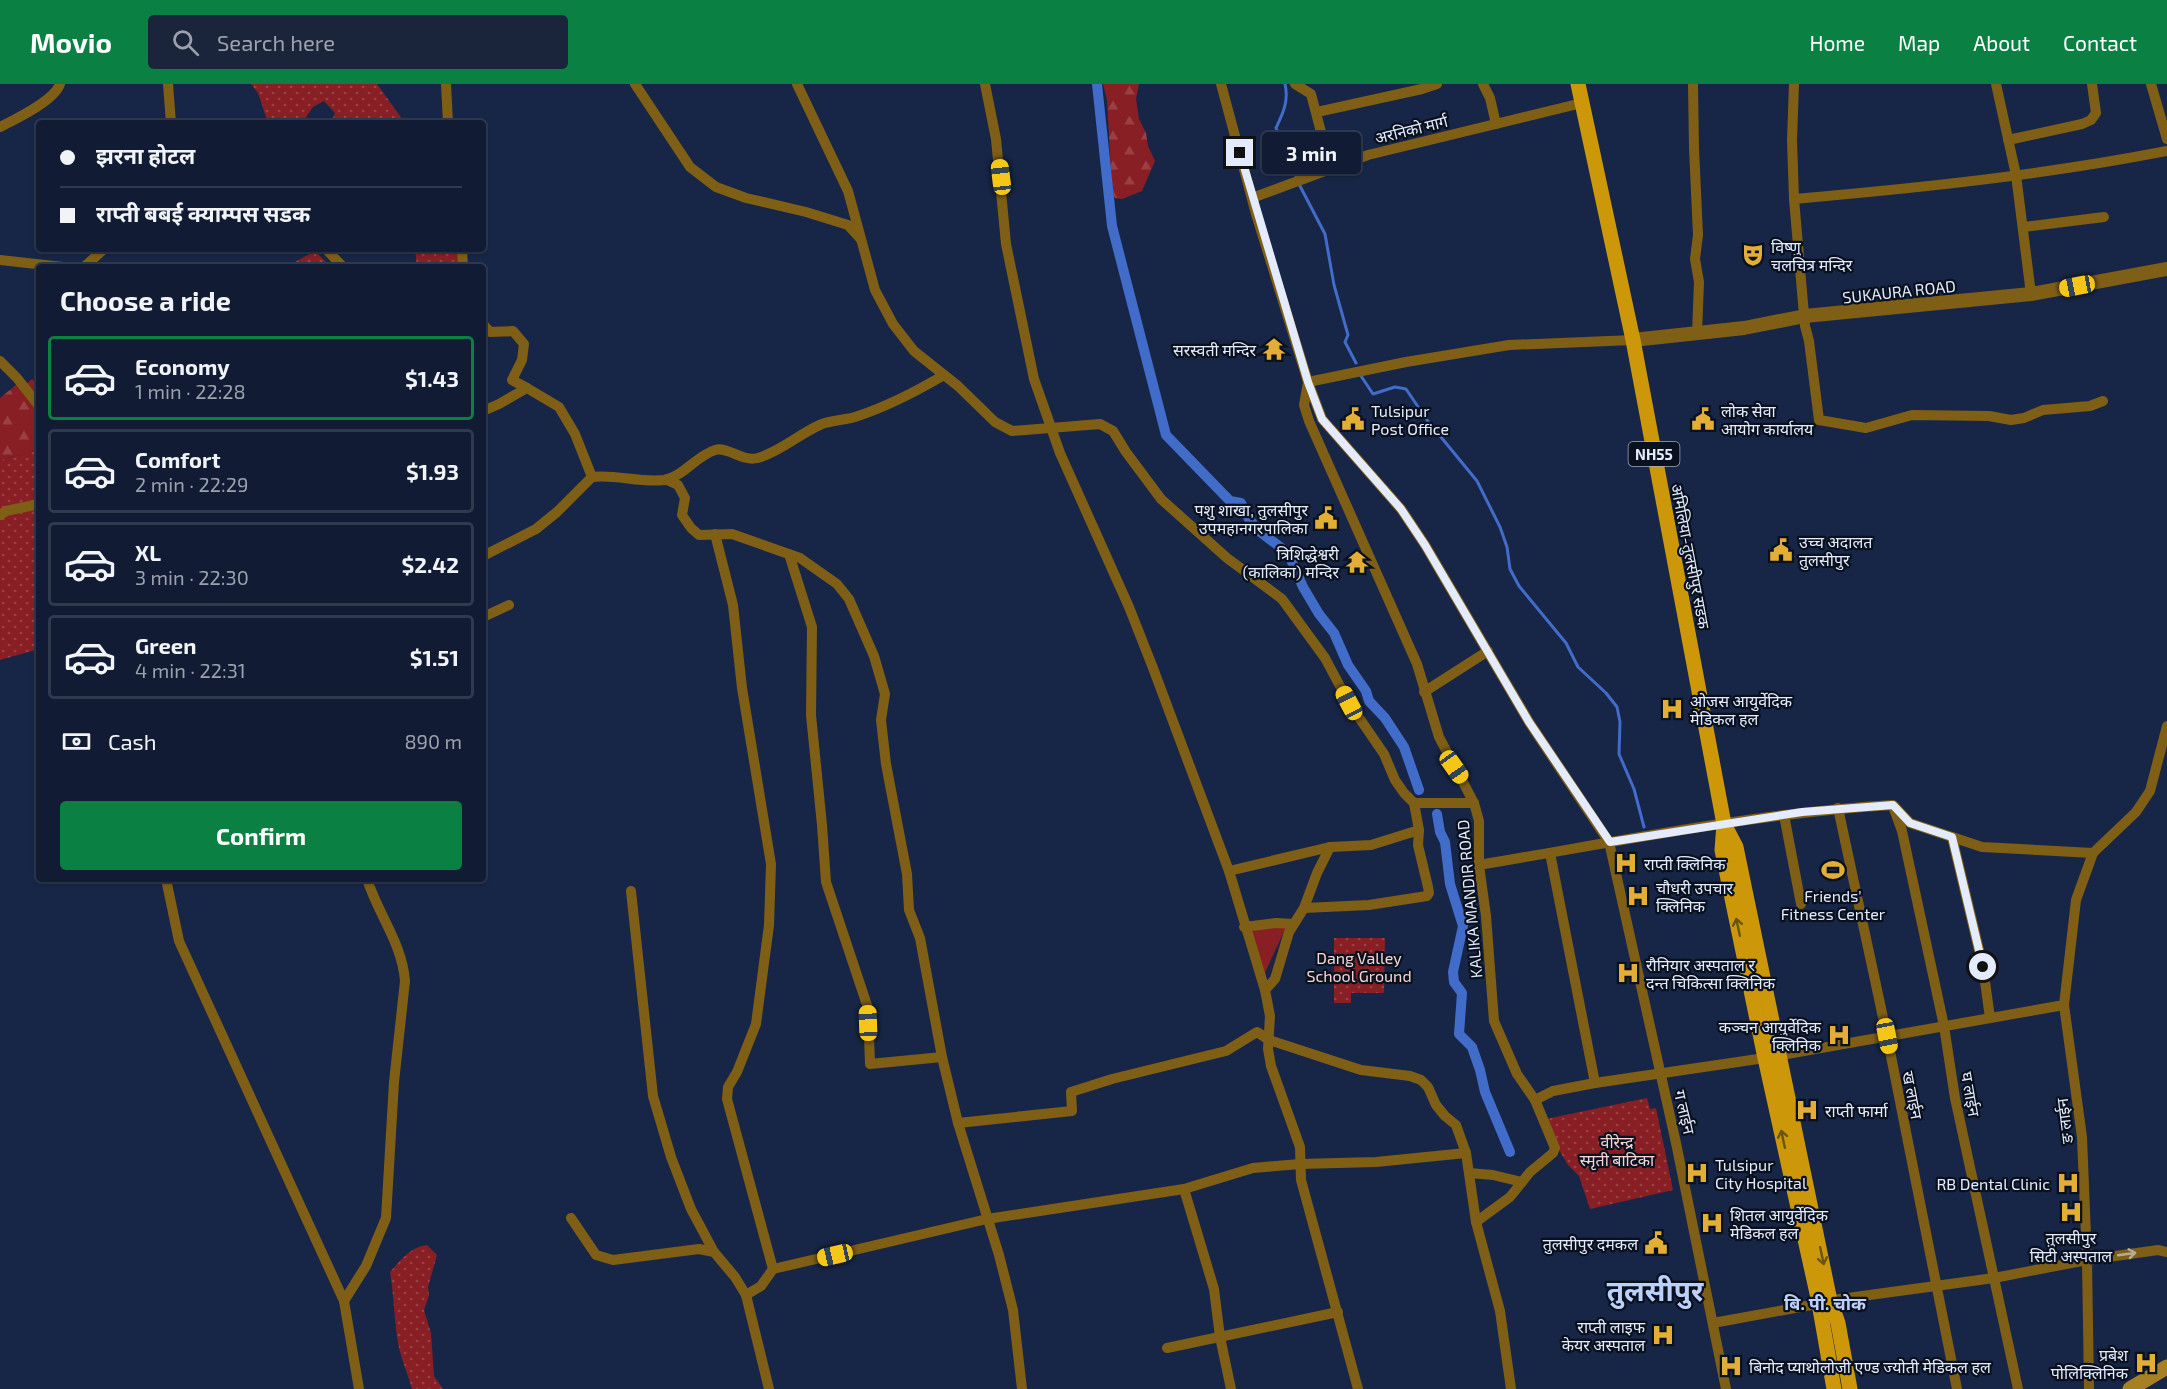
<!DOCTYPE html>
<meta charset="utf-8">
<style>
body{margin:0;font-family:"Exo 2","Noto Sans Devanagari",sans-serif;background:#1a253c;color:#f1f3f6;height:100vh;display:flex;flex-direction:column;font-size:22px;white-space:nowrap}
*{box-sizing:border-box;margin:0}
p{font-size:20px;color:#9ca1ac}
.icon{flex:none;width:33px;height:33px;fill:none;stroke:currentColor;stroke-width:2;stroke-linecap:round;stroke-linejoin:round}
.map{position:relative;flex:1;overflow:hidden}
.side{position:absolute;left:36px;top:180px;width:450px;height:618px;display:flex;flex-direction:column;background:#111c34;border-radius:6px;box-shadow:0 2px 4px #0004,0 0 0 2px #303a4f}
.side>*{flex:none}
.hud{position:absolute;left:36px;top:36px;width:450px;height:132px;border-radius:6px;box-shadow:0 2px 4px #0004,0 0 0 2px #303a4f;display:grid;align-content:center;height:132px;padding:0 24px;background:#111c34}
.end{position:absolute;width:27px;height:27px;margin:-14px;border:8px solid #e3ebfd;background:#111;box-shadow:0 0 0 3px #111}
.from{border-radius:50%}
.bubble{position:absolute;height:42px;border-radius:6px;background:#111c34;box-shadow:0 2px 4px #0004,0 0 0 2px #303a4f;font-size:20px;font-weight:700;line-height:42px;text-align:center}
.car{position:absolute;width:18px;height:36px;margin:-18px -9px;border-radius:8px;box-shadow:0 0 4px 2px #0007;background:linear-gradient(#f5c518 24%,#345 0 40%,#f5c518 0 76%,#345 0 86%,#f5c518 0)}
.hud b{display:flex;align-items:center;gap:21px;height:57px;font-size:22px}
.hud b+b{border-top:2px solid #303a4f}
.hud i{width:15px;height:15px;background:#f1f3f6}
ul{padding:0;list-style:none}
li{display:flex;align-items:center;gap:18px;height:84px;margin:0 12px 9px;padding:0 12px;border:3px solid #303a4f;border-radius:6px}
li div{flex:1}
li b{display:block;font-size:22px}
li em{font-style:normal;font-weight:700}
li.selected{border-color:#0b8043}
li>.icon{width:54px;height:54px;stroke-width:1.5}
h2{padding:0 24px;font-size:27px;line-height:72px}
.pay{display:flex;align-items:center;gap:15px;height:66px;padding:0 24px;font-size:22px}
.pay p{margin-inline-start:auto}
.button{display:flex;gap:12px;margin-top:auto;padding:12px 24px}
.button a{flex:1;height:69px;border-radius:6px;background:#0b8043;color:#fff;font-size:24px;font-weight:700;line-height:69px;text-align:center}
header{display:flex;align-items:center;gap:36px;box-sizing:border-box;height:84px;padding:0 30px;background:#0b8043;color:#fff}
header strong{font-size:28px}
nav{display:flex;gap:33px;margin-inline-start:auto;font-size:21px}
.search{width:420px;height:54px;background:#1a253c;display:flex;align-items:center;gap:15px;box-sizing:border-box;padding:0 21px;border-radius:6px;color:#9ca1ac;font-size:22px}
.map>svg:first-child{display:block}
.grass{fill:url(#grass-dots)}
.forest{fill:url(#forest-firs)}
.garden{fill:#881f24}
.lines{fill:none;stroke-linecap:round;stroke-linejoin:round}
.stream{stroke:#416cc9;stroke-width:3}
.canal{stroke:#416cc9;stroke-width:10}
.minor{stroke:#7f5f15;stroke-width:10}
.tertiary{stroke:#7f5f15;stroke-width:14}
.secondary{stroke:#a88024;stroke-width:15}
.primary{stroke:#cc980a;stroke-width:15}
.oneway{stroke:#6a5414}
.oneway2{stroke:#b6ac95}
.route{stroke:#e3ebfd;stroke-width:8}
.labels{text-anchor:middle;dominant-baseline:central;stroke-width:4.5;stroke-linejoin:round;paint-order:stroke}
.shield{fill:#09101e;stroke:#a2a9ba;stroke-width:1.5}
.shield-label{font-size:15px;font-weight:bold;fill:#e3ebfd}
.street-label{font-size:16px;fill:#e3ebfd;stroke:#09101e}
.poi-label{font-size:16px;fill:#e3ebfd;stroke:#09101e;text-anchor:start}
.park-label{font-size:16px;fill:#f6d6d3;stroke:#09101e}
.neighbourhood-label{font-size:18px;font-weight:bold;fill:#bbd0fa;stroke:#09101e}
.town-label{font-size:28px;font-weight:bold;fill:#bbd0fa;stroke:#09101e}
</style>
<header>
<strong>Movio</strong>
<div class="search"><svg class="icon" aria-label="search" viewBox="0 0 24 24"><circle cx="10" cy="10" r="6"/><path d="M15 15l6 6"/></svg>Search here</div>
<nav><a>Home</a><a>Map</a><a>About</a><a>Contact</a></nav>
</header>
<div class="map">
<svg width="2167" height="1305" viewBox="0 0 2167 1305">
<defs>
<pattern id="grass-dots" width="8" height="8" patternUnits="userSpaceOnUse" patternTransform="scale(1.5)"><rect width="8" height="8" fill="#881f24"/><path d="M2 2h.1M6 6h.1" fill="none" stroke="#994045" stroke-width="1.8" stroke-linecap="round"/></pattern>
<pattern id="forest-firs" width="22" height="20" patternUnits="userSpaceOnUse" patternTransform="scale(1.5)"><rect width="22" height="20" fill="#881f24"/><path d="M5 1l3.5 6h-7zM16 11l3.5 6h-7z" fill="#994045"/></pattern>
</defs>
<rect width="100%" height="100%" fill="#172646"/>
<g class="grass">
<path d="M251,0h126l28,39h-74l4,-10 -11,-12 -11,6 -11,16h-34l-10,-30z"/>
<path d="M415,165h50l2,18h-50z"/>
<path d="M315,167l16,16h-45z"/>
<path d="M39,366v199l-39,11v-200z"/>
<path d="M1334,854h51l-1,55h-33v10h-17z"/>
<path d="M1647,1014l3,11 6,-1 17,82 -83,19 -11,-33 -11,-11 -12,-20 -10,-26z"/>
<path d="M427,1161l10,10 -9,32 1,8 -5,15 7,23 3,43 9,13h-31c-4,-15 -11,-30 -14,-46 -4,-23 -4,-48 -8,-71 11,-12 20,-25 37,-27z"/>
</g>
<g class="forest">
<path d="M1103,0h36l-3,15 3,20 7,14 2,13 7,15 -13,30 -20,8 -7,-1 -3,-7 -5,-91z"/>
<path d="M32,295l7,8v63l-39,10v-62l16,-13 10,-1z"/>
</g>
<path class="garden" d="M1287,841l-23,50 -13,-46z"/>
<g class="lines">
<g class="stream">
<path d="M1285,0c4,17 -2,29 -9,44l20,48"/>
<path d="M1300,102l25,48 9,51 14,50 -3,7 11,21"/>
<path d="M1361,292l12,18 22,-7 11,2 21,31 50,61 23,46 7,20 3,22 9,17 47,57 12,24 28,26 11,14 3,15 -1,32 15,35 10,38"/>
</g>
<g class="canal">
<path d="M1097,0l15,142 54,209 64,66 11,2 8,16 10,12 29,22 15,34 16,27 15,19 14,32 18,26 3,10 16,17 19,29 15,43"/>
<path d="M1437,730l3,18 5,10 5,42 13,42 -10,46 1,10 8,11 -3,41 13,13 8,23 5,22 25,60"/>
</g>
<g class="minor">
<path d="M168,0l3,39"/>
<path d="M446,0l2,39"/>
<path d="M635,0l55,83 26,20 30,11 60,14 42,13 12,13"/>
<path d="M797,0l51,107 27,99 18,34 21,27 44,35 37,36 17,9 88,-7 13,7 13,21 35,47 66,59 55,41 43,59 24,45 35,51 11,26 9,13 10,10h60"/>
<path d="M985,0l11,55 10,105 28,135 26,74 69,154 24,61 76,203 36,119 5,26 -2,33 3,17 29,81 1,33 57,209"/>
<path d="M1221,0l35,130 52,168 14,37 79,90 24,36 104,177 80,120 67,301 50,246"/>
<path d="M1295,0l16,10 20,76"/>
<path d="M1483,0l7,14 6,26"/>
<path d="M1693,0l1,64 4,87 -3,24 4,23 -2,52"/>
<path d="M1794,0l-2,56 2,59 11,127 4,15 10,79 47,8 46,-13 77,1 22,4 13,-2 19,-8 47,-4 13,-5"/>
<path d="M1996,0l20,91 15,119"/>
<path d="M2151,0l16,55"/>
<path d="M1317,28l105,-23 15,-5"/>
<path d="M0,43c16,-8 54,-26 60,-43"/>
<path d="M2008,56l74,-16 9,-4 5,-7 -4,-29"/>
<path d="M1252,114l116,-43 214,-52"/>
<path d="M1794,115c125,-11 250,-24 373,-48"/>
<path d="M2024,143l80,-10"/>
<path d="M326,165l17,18"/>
<path d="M462,165l1,18"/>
<path d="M0,176l63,7"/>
<path d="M84,183l20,-18"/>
<path d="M483,240l7,8 23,-1 11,13 -2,16 -10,20 15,8"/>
<path d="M0,277l17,17 22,28"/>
<path d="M483,327l16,-7 28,-16 32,19 16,27 17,43"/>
<path d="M667,396l11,5 7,13 -3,17 9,13 8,7 33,-1 68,24 37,26 12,15 25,57 11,38 -4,26 5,44 21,110 2,36 11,28 22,119 16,66 41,132 14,55 9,79"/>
<path d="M0,431l6,-4 33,-7"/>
<path d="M715,450l18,71 9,83 29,176 -2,61 -13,99 -19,48 -9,15 -1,12 46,170 -12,17 -15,9 23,94"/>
<path d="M789,470l23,73 -1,88 11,110 4,57 42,126 2,56 72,-7"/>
<path d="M483,472l53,-27 21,-17 35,-35c24,-3 48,6 72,3 19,-3 32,-24 51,-30 13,-4 26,12 43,8 24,-7 42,-25 64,-34 12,-4 25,-4 36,-8 30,-10 59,-25 86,-41"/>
<path d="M483,533l26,-12"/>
<path d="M1424,608l64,-41"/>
<path d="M1838,724l49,228 70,353"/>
<path d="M1894,725l8,22 42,195 11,72 63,291"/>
<path d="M1784,731l17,89"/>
<path d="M1952,753l31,130 7,51"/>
<path d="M1550,769l45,230"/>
<path d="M1479,781c137,-23 275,-52 414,-60l17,18 72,24 111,6 43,-41 14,-21 17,-65"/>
<path d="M1229,787l101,-24 41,-2 48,-15 -5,-27"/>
<path d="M166,795l13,62 165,360 15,88"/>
<path d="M631,807l22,205 18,61 20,52 23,43"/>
<path d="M1304,824l65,-3 58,-9 2,-3 -1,-6 -10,-42 1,-15"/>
<path d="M1244,843l32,-4 17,1"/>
<path d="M1265,906l10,-11 14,-47 15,-24 13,-35 13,-26"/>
<path d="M1535,1016l18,-9 42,-8 170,-25 299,-53"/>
<path d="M958,1039l114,-12 -1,-19 41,-13 114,-28 31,-19 12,8 92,30 49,6 11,4 7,7 8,18 9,11 11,9 10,28 10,69 24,89 11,78"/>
<path d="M1469,1089l24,2 29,7"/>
<path d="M1184,1105l30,100 6,48 11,52"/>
<path d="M571,1134l25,37 17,5 86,-11 15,3 21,25 11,18"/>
<path d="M1476,1138l34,-25 20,-25 23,-19 2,-5 -20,-48 -18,-26 -23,-53 -8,-105 -7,-51v-44l-5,-18 -35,-66 -22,-73 -108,-243 -5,-16 4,-23 98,-20 103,-17 124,-5"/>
<path d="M773,1185l214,-50 197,-30 69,-21 47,-4 76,-2 90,-9"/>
<path d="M1833,1216l161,-22 93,-18 71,-10 9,2"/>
<path d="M344,1217l22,-35 20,-48 8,-136 11,-101c-3,-38 -27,-67 -38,-102"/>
<path d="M1713,1239l104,-19"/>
<path d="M1167,1264l171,-36"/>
<path d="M2089,1305l-2,-129 -5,-123 -18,-132 12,-105 17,-47"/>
</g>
<path class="tertiary" d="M1633,256l111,-12 61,-12 226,-22 136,-25"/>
<path class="secondary" d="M2130,1305l37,-22"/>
<g class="primary">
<path d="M1578,0l55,256 91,484 -2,26 43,208 53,240"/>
<path d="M1724,740l12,23 93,449"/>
<path d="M1832,1222l6,17 12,66"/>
<path d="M1820,1225l14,80"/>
</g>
</g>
<defs><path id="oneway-shaft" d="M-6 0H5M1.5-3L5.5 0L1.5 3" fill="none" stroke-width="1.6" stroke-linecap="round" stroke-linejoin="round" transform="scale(1.5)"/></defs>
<g class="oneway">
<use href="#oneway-shaft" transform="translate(1738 843) rotate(-102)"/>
<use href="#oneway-shaft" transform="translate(1783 1055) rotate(-102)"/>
<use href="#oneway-shaft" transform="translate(1822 1172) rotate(78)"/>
</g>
<use class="oneway2" href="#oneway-shaft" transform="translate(2127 1170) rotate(-8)"/>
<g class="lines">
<path class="route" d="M1240,69l68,229 14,37 79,90 24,36 104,177 81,120 192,-30 91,-7 17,18 42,14 31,130"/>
</g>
<defs>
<g id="theatre-bare" transform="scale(1.8)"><path d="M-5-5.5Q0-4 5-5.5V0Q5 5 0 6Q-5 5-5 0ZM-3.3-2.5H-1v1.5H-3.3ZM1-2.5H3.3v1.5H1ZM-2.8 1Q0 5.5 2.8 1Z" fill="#e3ae35" stroke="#09101e" stroke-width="2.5" paint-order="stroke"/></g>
<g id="temple-bare" transform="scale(1.8)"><path d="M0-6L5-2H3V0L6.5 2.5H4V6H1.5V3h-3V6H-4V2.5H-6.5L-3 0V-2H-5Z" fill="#e3ae35" stroke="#09101e" stroke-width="2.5" paint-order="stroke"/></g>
<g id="civic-bare" transform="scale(1.8)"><path d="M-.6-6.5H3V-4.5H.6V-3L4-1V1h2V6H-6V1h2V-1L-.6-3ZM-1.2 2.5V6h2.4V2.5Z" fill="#e3ae35" stroke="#09101e" stroke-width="2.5" paint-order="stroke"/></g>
<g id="hospital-bare" transform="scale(1.8)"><path d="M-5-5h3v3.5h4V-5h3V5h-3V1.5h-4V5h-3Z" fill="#e3ae35" stroke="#09101e" stroke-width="2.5" paint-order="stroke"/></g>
<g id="stadium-bare" transform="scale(1.8)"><path d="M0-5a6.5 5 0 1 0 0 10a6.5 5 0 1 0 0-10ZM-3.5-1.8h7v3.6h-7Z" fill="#e3ae35" stroke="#09101e" stroke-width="2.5" paint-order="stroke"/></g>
</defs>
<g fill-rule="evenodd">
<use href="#theatre-bare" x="1753" y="171"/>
<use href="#temple-bare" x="1274" y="265"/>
<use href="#civic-bare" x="1353" y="335"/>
<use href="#civic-bare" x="1703" y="335"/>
<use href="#civic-bare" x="1326" y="434"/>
<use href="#civic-bare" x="1781" y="466"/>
<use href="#temple-bare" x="1357" y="478"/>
<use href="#hospital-bare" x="1672" y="625"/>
<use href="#hospital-bare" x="1626" y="779"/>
<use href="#stadium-bare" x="1833" y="786"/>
<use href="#hospital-bare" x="1638" y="812"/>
<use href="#hospital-bare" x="1628" y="889"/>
<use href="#hospital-bare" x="1839" y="951"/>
<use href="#hospital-bare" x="1807" y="1026"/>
<use href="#hospital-bare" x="1697" y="1089"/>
<use href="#hospital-bare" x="2068" y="1099"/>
<use href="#hospital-bare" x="2071" y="1128"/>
<use href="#hospital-bare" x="1712" y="1139"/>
<use href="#civic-bare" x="1656" y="1159"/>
<use href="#hospital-bare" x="1663" y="1251"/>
<use href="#hospital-bare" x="2146" y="1279"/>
<use href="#hospital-bare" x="1731" y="1282"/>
</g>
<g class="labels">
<rect class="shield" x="1628.5" y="358" width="51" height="24" rx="4.5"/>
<g class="shield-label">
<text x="1654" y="370">NH55</text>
</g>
<g class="street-label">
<text transform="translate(1411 45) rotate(-14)">अरनिको मार्ग</text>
<text transform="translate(1899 207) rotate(-6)">SUKAURA ROAD</text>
<text transform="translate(1691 472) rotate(79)">अमिलिया-तुलसीपुर सडक</text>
<text transform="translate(1469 815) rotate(-95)">KALIKA MANDIR ROAD</text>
<text transform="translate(1971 1010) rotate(80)">घ लाईन</text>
<text transform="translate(1913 1011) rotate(79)">ख लाईन</text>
<text transform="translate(1685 1028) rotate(77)">ग लाईन</text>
<text transform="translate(2064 1037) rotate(-97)">ङ लाईन</text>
</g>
<g class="poi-label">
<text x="1771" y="162">विष्णु<tspan x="1771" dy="18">चलचित्र मन्दिर</tspan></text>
<text x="1256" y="265" text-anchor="end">सरस्वती मन्दिर</text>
<text x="1371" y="326">Tulsipur<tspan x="1371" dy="18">Post Office</tspan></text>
<text x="1721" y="326">लोक सेवा<tspan x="1721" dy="18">आयोग कार्यालय</tspan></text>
<text x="1308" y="425" text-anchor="end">पशु शाखा, तुलसीपुर<tspan x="1308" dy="18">उपमहानगरपालिका</tspan></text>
<text x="1799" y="457">उच्च अदालत<tspan x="1799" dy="18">तुलसीपुर</tspan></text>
<text x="1339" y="469" text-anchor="end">त्रिशिद्धेश्वरी<tspan x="1339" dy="18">(कालिका) मन्दिर</tspan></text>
<text x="1690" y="616">ओजस आयुर्वेदिक<tspan x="1690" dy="18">मेडिकल हल</tspan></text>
<text x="1644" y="779">राप्ती क्लिनिक</text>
<text x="1656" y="803">चौधरी उपचार<tspan x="1656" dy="18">क्लिनिक</tspan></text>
<text x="1833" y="811" text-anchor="middle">Friends'<tspan x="1833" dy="18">Fitness Center</tspan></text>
<text x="1646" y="880">रौनियार अस्पताल र<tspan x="1646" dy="18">दन्त चिकित्सा क्लिनिक</tspan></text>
<text x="1821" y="942" text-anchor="end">कञ्चन आयुर्वेदिक<tspan x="1821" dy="18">क्लिनिक</tspan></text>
<text x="1825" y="1026">राप्ती फार्मा</text>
<text x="1715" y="1080">Tulsipur<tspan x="1715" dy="18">City Hospital</tspan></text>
<text x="2050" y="1099" text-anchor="end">RB Dental Clinic</text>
<text x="1730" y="1130">शितल आयुर्वेदिक<tspan x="1730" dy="18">मेडिकल हल</tspan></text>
<text x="2071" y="1153" text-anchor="middle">तुलसीपुर<tspan x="2071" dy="18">सिटी अस्पताल</tspan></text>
<text x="1638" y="1159" text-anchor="end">तुलसीपुर दमकल</text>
<text x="1645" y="1242" text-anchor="end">राप्ती लाइफ<tspan x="1645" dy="18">केयर अस्पताल</tspan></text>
<text x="2128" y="1270" text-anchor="end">प्रबेश<tspan x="2128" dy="18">पोलिक्लिनिक</tspan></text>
<text x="1749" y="1282">बिनोद प्याथोलोजी एण्ड ज्योती मेडिकल हल</text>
</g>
<g class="park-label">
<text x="1359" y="873">Dang Valley<tspan x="1359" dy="18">School Ground</tspan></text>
<text x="1617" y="1057">वीरेन्द्र<tspan x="1617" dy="18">स्मृती बाटिका</tspan></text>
</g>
<g class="neighbourhood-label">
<text x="1825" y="1219">बि. पी. चोक</text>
</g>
<g class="town-label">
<text x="1655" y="1206">तुलसीपुर</text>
</g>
</g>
</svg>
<i class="end from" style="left:1983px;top:883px"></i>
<i class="end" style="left:1240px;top:69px"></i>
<div class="bubble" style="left:1262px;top:48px;width:99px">3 min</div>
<i class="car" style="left:1001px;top:93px;rotate:353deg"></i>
<i class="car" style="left:2077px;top:202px;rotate:259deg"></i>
<i class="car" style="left:1349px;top:619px;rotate:332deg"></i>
<i class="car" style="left:1454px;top:683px;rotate:145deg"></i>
<i class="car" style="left:868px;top:939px;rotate:358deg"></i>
<i class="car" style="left:1887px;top:952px;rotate:169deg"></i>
<i class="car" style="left:835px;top:1171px;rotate:257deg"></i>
<div class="hud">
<b><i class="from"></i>झरना होटल</b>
<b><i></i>राप्ती बबई क्याम्पस सडक</b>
</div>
<section class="side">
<h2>Choose a ride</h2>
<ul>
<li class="selected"><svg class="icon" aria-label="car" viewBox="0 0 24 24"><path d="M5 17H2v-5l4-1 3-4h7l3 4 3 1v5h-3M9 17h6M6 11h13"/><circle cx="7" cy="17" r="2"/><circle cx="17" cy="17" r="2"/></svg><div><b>Economy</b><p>1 min · 22:28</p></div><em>$1.43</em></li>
<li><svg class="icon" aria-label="car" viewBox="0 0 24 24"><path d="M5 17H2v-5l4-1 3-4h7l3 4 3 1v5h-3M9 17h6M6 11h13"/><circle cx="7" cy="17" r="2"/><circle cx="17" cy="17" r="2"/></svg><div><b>Comfort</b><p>2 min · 22:29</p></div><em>$1.93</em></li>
<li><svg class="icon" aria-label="car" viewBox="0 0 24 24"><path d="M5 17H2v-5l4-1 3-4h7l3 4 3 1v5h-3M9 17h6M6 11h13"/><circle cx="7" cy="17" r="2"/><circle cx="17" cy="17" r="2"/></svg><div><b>XL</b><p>3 min · 22:30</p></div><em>$2.42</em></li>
<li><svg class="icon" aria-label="car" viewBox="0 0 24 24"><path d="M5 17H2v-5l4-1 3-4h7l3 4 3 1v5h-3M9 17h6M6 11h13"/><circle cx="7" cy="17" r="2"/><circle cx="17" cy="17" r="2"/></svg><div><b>Green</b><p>4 min · 22:31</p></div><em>$1.51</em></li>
</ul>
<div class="pay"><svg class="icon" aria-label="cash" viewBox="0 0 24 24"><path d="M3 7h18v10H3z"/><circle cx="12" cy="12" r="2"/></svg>Cash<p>890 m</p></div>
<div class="button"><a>Confirm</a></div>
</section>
</div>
